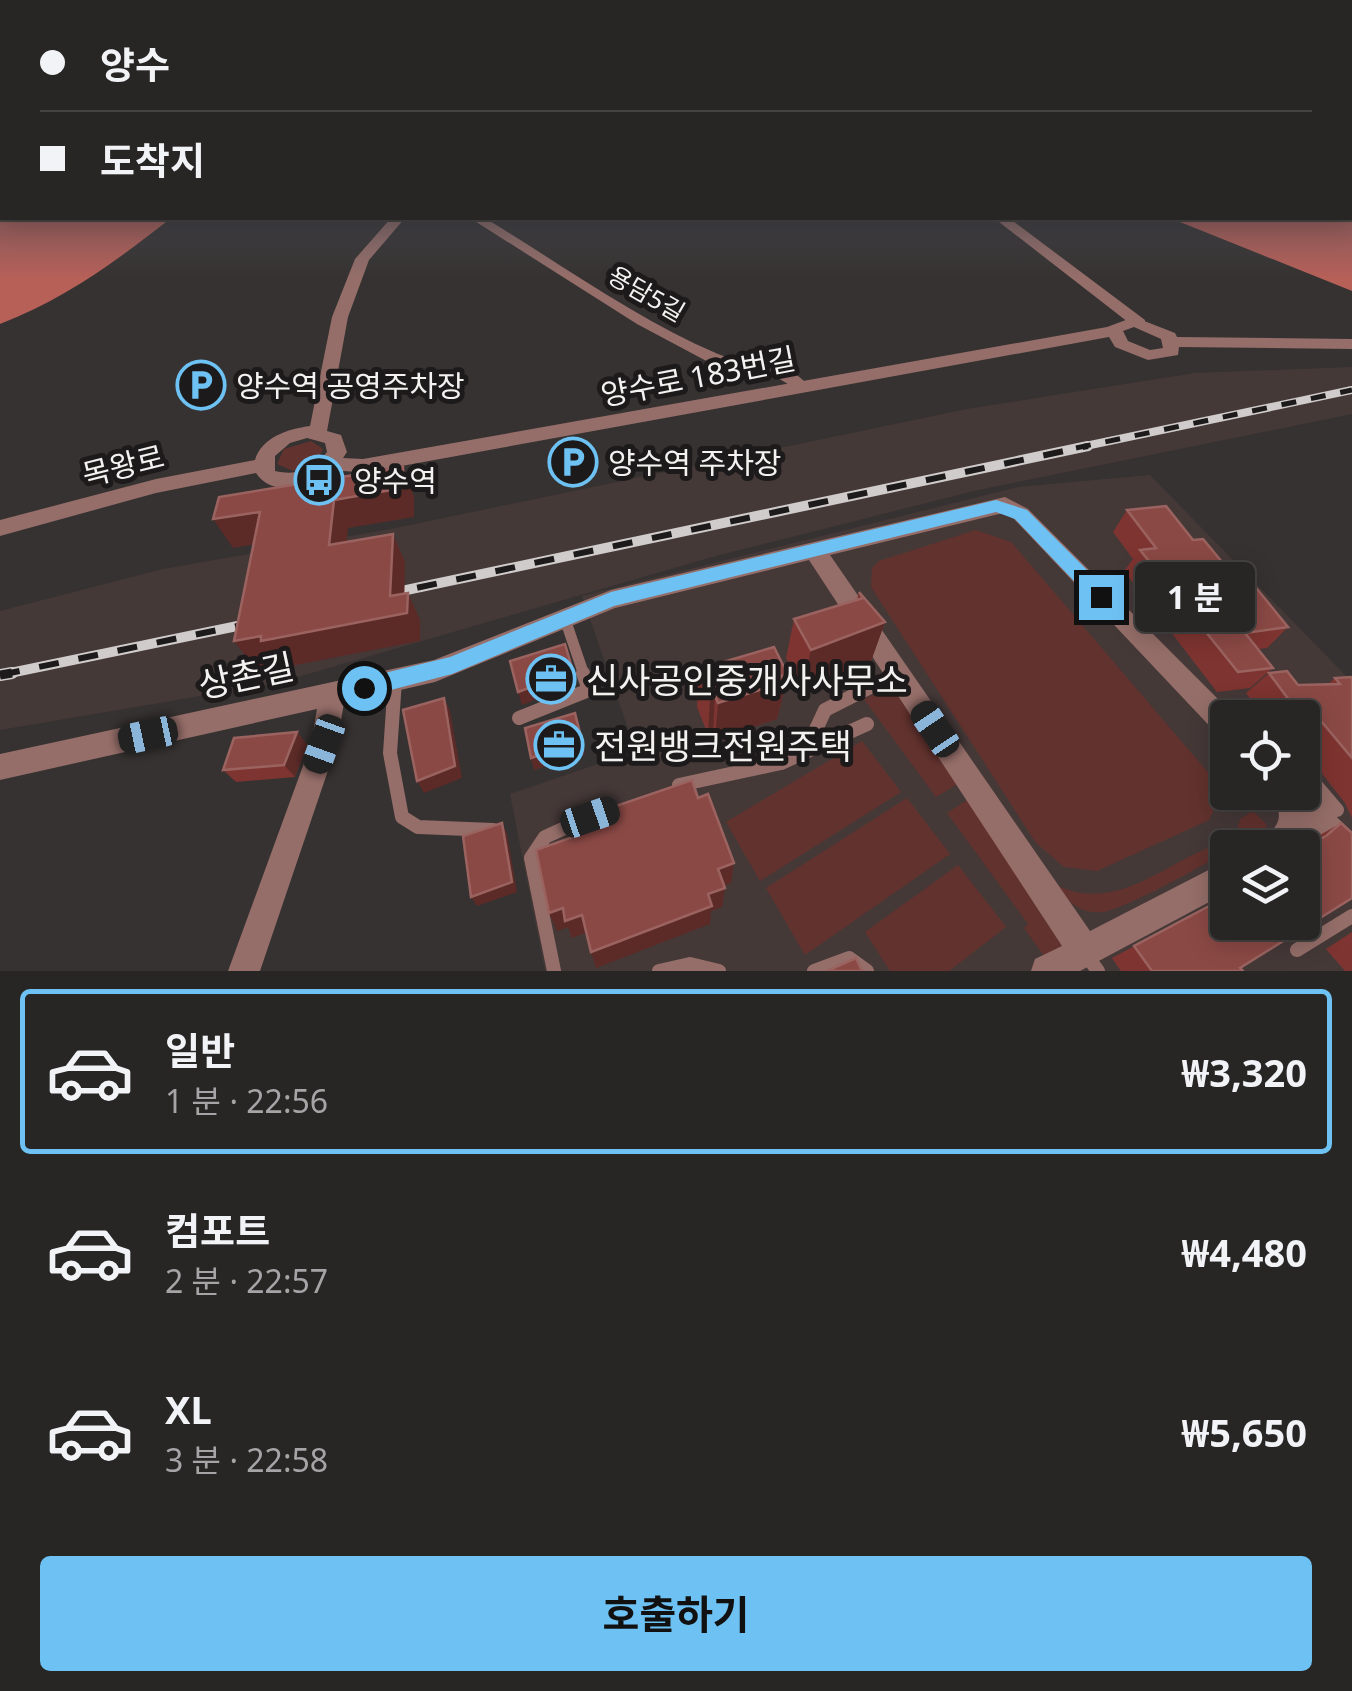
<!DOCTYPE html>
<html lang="ko">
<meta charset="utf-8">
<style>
body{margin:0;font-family:"Noto Sans","Noto Sans KR",sans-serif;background:#343232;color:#f1f3f6;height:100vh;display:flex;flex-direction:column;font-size:38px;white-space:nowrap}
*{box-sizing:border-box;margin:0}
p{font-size:32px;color:#a5a5a7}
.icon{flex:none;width:55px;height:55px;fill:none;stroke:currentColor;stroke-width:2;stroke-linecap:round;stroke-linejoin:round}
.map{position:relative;height:971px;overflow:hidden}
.drawer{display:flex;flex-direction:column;background:#282625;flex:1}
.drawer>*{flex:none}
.top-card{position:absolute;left:0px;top:0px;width:1352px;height:220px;box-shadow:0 5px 25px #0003,0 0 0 2px #444342;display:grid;align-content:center;height:220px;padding:0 40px;background:#282625}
.buttons{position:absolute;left:1210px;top:700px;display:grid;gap:20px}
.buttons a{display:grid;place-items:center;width:110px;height:110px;border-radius:10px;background:#282625;box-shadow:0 5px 25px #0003,0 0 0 2px #444342;font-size:50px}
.end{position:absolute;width:45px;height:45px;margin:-22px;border:12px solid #6ec2f3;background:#111;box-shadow:0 0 0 5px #111}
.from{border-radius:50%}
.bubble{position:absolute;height:70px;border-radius:10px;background:#282625;box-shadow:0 5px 25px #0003,0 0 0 2px #444342;font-size:32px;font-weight:700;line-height:70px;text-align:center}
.car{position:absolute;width:30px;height:60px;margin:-30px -15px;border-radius:12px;box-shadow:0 0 8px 2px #0007;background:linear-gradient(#222 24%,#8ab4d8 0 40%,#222 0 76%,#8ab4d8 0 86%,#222 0)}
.top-card b{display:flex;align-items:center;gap:35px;height:95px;font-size:38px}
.top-card b+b{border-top:2px solid #444342}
.top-card i{width:25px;height:25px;background:#f1f3f6}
ul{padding:18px 0 0;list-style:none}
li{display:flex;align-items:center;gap:30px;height:165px;margin:0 20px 15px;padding:0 20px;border:5px solid transparent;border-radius:10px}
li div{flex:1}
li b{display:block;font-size:38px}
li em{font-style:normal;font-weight:700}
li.selected{border-color:#6ec2f3}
li>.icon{width:90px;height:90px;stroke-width:1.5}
.primary-button{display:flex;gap:20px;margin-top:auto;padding:20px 40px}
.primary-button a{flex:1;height:115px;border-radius:10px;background:#6ec2f3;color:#111;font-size:40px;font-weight:700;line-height:115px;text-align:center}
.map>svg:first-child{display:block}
.built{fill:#453938;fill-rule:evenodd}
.green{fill:#62322e}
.water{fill:#b66058}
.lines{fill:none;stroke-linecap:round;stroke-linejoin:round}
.service-far1{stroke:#956e69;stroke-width:11}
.service{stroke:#956e69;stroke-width:14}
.minor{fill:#956e69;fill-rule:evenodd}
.tertiary{fill:#956e69;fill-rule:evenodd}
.rail-far2-casing{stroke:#d0cccc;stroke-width:8}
.rail-far1-casing{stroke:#d0cccc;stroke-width:10}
.rail-casing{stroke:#d0cccc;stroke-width:12}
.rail-far2{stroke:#1c1a1a;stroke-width:5;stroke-dasharray:15;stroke-linecap:butt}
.rail-far1{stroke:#1c1a1a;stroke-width:6;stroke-dasharray:20;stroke-linecap:butt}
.rail{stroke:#1c1a1a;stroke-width:9;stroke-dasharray:26;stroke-linecap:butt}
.wall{fill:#7e3430}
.shaded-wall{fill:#5c2b28}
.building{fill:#8b4945;stroke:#9b6360;stroke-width:2.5}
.route{fill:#6ec2f3}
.labels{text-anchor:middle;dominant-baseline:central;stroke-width:10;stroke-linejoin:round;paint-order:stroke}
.far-street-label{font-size:25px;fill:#f4f1f1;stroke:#1c1a1a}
.street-label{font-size:30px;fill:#f4f1f1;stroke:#1c1a1a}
.poi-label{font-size:30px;fill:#f4f1f1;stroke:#1c1a1a;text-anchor:start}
.near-street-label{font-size:35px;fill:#f4f1f1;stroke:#1c1a1a}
.near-poi-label{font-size:35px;fill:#f4f1f1;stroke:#1c1a1a;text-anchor:start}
</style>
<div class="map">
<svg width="1352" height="971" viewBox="0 0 1352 971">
<rect width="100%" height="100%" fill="#363231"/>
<g class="built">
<path d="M1352,367v47l-374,76 -259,65 -442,128 -277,47v-119l163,-42 228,-40 576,-120 228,-36z"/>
<path d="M1150,475l202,207v289h-807l-35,-177 126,-43 -54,-155 436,-109zM1228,718h74v74h-74zM1228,848h74v74h-74z"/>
</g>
<g class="green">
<path d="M311,441l12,8 -7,14 -23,8 -16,-7 7,-15z"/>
<path d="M976,530l35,12 201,235 6,24 -9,19 -112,51 -33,-4 -28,-24 -165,-256 1,-19 7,-7z"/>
<path d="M893,686l68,96 -25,15 -72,-98z"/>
<path d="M862,741l39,51 -141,89 -34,-59z"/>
<path d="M972,797l100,147 -25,16 -23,-32 4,-4 -81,-111z"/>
<path d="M907,798l43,56 -145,101 -39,-67z"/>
<path d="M1253,811l14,14 -3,6c-28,15 -136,79 -162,81 -21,2 -34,-9 -44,-26 64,28 109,-28 170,-45l8,-8 4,-14z"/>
<path d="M958,865l48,62 -57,44h-59l-25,-39z"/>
</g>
<g class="water">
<path d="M0,142l2,76h169c-53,42 -106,81 -171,106z"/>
<path d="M1352,167v124l-182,-73h180z"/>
</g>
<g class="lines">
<path class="service-far1" d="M565,619l19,56"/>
<g class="service">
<path d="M395,680l-5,73 12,64 16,10 75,3"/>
<path d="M519,718l70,-28 -6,-17"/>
<path d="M805,753l20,-43 71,-36"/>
<path d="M1302,769l35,41"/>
<path d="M679,785l102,-22 86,-39"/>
<path d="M1297,950l55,-34"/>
<path d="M1085,953l13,18"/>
<path d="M554,971l-23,-113 14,-21 33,-15"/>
<path d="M659,971l31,-7 29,7"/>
<path d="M814,971l35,-13 18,13"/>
</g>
<g class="minor">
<path d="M470,218h15c76,46 151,101 233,136 35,14 61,-1 92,33l-9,5 -33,-20 -56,-8 -75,-40z"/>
<path d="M994,218h15l136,102v6h-12z"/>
<path d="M1005,497l23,12 209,209h-9v21l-9,-3 -205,-217 -11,-6 -173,42 260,376 138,-71v32l-148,79h-49l4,-12 27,-13 -253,-386 -194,48 -180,74 -91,21 -7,41 -77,227h-32l83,-227 6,-35 -317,71v-26l434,-94 177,-70z"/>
<path d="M1302,783l50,49v36l-10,-5 -34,-34 -10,19h-35c12,-29 23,-20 10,-56h29z"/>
</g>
<g class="tertiary">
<rect x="1350" y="145" width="2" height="7"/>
<path d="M391,218h14l-36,42 -21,57 -21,114 14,4 6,17 -4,6 20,1 744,-132 27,-10 41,16 2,4 175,2v10l-173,-2 -1,8 -30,5 -33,-13 -6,-10 -746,136c-10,-1 -24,-4 -32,0 -23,10 -57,27 -75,0l-100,20 -156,43v-16l156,-41 99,-19c7,-23 33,-31 55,-34l22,-109 23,-58zM1134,327l27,12 2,9 -13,2 -22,-9 -5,-10zM307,438l18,5 2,9c-14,18 -30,24 -52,19v-15l15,-13z"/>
</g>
<g class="rail-far2-casing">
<path id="rail-far2" d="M1076,448l276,-58"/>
</g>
<g class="rail-far1-casing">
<g id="rail-far1">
<path d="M378,596l710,-150"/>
<path d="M0,675l266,-55"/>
</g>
</g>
<g class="rail-casing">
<path id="rail" d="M0,675l12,-2"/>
</g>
<use href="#rail-far2" class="rail-far2"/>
<use href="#rail-far1" class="rail-far1"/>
<use href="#rail" class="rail"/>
</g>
<g class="wall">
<path d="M1127,510l66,30 95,87 -21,21 -9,1 15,19 -23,20 -33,4 -93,-121 9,-12 -20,-27z"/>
<path d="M859,592l26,30 -14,39 -70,27 -15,-30 8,-39 63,-19z"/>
<path d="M699,669l89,6 -11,44 -62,20 -2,-6 -5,2 -11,-28z"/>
<path d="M1269,673l29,12 30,-1 7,-6 17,-1v141l-7,-15 -43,-55v-30h-38l-18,-25z"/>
<path d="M297,732l10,13 -12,32 -59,5 -13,-12z"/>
<path d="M1341,823l-101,145 3,3h-122l-9,-13 116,-62v26l74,-74 11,-9z"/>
<path d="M1352,932v39h-7l-19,-22z"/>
</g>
<g class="shaded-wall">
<path d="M403,467l11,29v21l-66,11 -4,45 -15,-28 5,-45z"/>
<path d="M260,512l18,28 -45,8 -20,-29z"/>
<path d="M393,534l12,28 -1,52 4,-21 12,27v21l-140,27 -3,-4 -22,4 -21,-27z"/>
<path d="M885,622l-14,39 -70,27 10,-38z"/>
<path d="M573,671l3,13 -54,21 -4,-13z"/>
<path d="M788,675l-11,44 -62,20 3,-36z"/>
<path d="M715,696l-2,37 -5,2 2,-37z"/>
<path d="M444,698l6,13 12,67 -38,15 -7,-12z"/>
<path d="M297,732l10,13 -12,32 -11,-12z"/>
<path d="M582,741l3,13 -51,16 -3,-12z"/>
<path d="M502,823l5,11 10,58 -40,14 -6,-9z"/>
<path d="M734,863l-3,20 -16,6 3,-20z"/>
<path d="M725,888l-3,19 -11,4 -1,13 -114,44 -5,-16 117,-58z"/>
<path d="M563,908l19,7 6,17 -16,6 -4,-11 -11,4 -8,-18z"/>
</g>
<g class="building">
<path d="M403,467v21l-69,12 -5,45 64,-11 -3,62 18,-3 -1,20 -146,28v-5l-27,5 26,-129 -47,7 6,-22z"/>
<path d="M1166,506l27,34 10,-1 39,47 11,-2 35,43 -43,6 28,35 -35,4 -98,-122 16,-2 -29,-38z"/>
<path d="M859,592l26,30 -74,28 -17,-31 69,-21z"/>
<path d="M565,644l8,27 -55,21 -8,-31z"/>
<path d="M774,647l14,28 -6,1 3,6 -67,21 -3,-7 -5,2 -11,-29z"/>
<path d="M1287,671l11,14 42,-1 -5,-6 17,-1v81l-46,-55 -14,1 -23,-31z"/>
<path d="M444,698l11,68 -38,15 -14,-71z"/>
<path d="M575,713l7,28 -51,17 -6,-30z"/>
<path d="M297,732l-13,33 -61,5 11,-32z"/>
<path d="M692,780l6,18 10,-4 26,69 -16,6 7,19 -17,6 4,12 -121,46 -9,-37 -17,6 -2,-13 -14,5 -13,-63 37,-13 -4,-15z"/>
<path d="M502,823l10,59 -41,15 -8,-61z"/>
<path d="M1341,823l11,10v65l-112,70 3,3h-91l-18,-25 94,-50v26h74v-74l24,-12z"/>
<path d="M856,958l6,13h-35z"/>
</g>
<linearGradient id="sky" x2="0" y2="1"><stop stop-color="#1e1c1b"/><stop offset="0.51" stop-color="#4c4f5a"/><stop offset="1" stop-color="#4c4f5a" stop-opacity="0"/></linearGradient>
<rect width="1352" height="278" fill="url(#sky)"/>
<path class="route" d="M996,500l31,10 81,81v11h-14l-79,-83 -19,-7 -382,94 -162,68 -88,23 -11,-9 11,-10 86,-21 161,-65z"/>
<defs>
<g id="parking-ring" transform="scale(2.5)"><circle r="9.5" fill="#1c1a1a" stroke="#6ec2f3" stroke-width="1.5"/><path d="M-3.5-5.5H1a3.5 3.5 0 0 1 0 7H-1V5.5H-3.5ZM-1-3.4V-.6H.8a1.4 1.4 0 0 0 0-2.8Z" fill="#6ec2f3"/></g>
<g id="bus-ring" transform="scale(2.5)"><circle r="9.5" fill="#1c1a1a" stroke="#6ec2f3" stroke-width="1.5"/><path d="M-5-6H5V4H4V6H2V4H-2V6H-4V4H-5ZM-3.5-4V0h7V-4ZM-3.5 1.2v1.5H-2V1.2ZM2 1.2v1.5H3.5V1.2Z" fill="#6ec2f3"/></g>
<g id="office-ring" transform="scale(2.5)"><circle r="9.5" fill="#1c1a1a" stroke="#6ec2f3" stroke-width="1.5"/><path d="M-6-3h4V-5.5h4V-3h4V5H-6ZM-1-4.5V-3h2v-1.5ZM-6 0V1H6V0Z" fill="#6ec2f3"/></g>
</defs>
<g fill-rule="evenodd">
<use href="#parking-ring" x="201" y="385"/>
<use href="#parking-ring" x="573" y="462"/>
<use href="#bus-ring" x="319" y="480"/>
<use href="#office-ring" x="551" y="679"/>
<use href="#office-ring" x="559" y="745"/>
</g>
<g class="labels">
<g class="far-street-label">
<text transform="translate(647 293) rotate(30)">용담5길</text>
</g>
<g class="street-label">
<text transform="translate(698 376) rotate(-11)">양수로 183번길</text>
<text transform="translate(123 465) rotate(-14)">목왕로</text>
</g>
<g class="poi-label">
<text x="236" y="385">양수역 공영주차장</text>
<text x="608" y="462">양수역 주차장</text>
<text x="354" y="480">양수역</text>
</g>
<g class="near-street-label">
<text transform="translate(246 675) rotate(-12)">상촌길</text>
</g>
<g class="near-poi-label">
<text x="586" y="679">신사공인중개사사무소</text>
<text x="594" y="745">전원뱅크전원주택</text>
</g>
</g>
</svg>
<div class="buttons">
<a><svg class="icon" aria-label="locate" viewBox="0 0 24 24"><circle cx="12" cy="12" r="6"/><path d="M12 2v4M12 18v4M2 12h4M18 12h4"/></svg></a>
<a><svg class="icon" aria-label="layers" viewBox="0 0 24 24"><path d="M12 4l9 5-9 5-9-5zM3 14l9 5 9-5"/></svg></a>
</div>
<i class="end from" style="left:364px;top:688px"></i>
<i class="end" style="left:1101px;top:597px"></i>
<div class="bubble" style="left:1135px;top:562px;width:120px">1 분</div>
<i class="car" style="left:935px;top:729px;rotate:326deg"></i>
<i class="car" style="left:148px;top:735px;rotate:258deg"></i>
<i class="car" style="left:324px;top:744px;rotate:200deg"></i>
<i class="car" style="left:590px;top:817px;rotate:71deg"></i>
<div class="top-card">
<b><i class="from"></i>양수</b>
<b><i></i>도착지</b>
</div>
</div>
<section class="drawer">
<ul>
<li class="selected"><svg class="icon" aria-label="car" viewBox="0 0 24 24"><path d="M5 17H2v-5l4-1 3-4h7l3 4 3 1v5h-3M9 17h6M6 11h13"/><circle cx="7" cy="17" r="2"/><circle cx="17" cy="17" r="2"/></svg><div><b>일반</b><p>1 분 · 22:56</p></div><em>₩3,320</em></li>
<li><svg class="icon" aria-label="car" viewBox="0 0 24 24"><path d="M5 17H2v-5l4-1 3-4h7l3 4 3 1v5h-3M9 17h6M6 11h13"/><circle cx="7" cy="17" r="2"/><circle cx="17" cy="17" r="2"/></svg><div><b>컴포트</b><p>2 분 · 22:57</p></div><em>₩4,480</em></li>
<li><svg class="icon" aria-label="car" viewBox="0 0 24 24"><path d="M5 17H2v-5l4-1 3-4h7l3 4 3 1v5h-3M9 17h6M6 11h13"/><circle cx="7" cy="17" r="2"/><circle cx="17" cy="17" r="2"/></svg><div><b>XL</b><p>3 분 · 22:58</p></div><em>₩5,650</em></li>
</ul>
<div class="primary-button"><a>호출하기</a></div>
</section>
